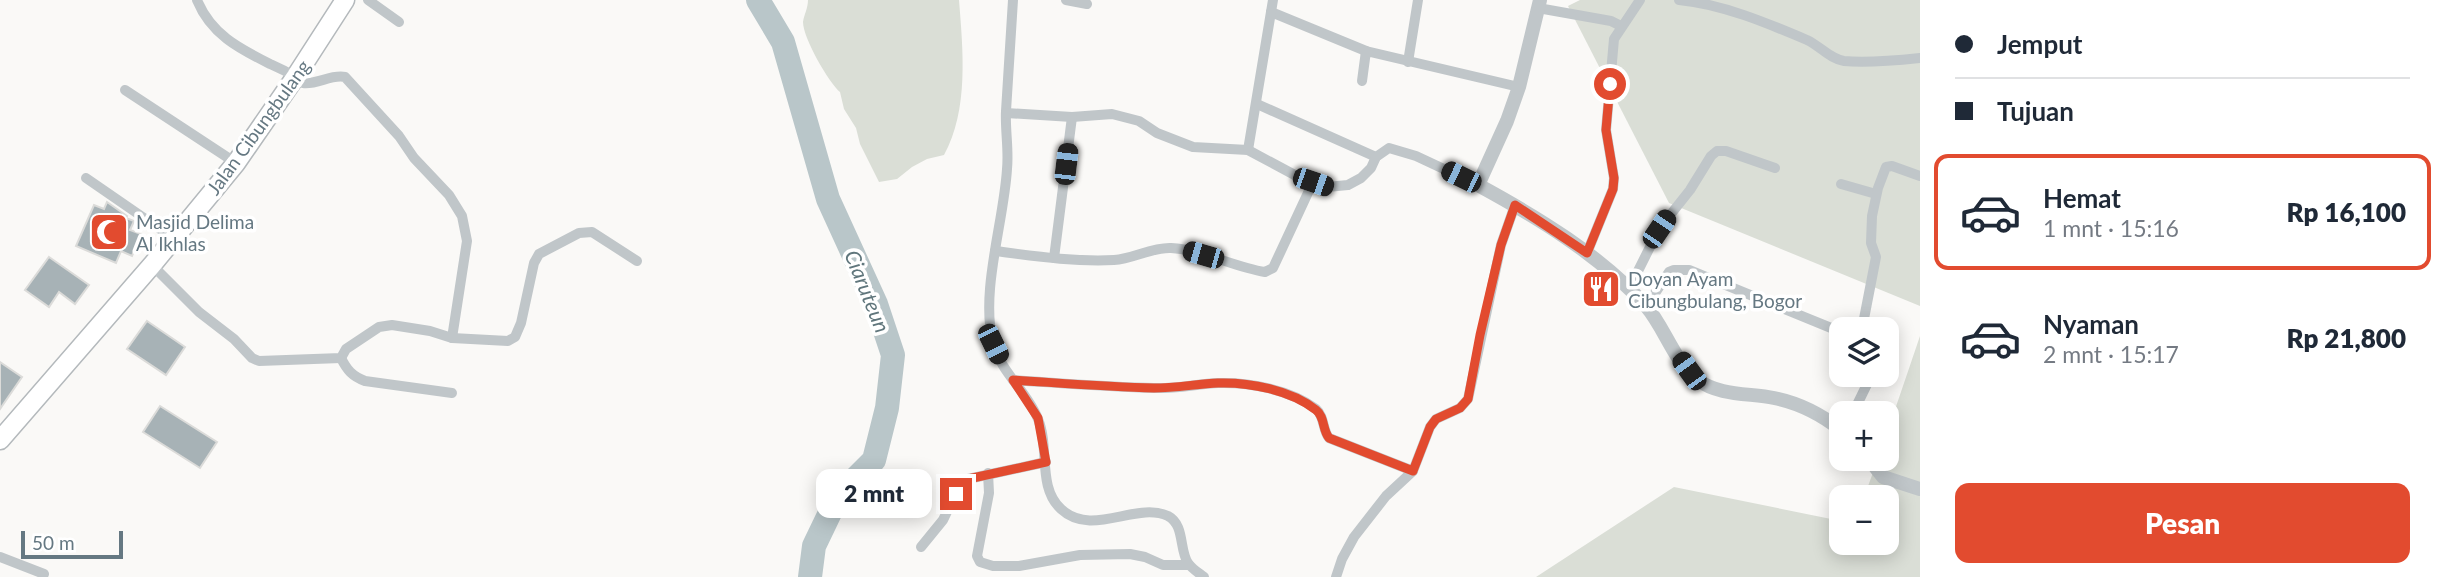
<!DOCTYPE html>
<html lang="id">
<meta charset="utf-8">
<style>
body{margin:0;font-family:Lato,sans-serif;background:#f6f6f7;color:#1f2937;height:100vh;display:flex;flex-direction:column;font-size:26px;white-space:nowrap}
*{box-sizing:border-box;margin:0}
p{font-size:23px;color:#747a83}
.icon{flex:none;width:38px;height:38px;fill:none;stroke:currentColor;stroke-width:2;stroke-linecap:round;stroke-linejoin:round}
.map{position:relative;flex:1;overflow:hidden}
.drawer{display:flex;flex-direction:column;background:#fff;width:525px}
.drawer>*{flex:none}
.banner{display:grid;align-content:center;height:154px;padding:0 35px;background:#fff}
.buttons{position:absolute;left:1829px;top:317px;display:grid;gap:14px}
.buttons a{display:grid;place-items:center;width:70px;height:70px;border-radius:14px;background:#fff;box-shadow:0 4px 18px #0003;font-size:35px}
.scale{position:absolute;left:21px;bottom:18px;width:102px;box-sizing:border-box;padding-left:7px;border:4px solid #657882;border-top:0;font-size:19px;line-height:24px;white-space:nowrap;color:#657882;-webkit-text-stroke:5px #fff;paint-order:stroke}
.end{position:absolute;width:32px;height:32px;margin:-16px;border:9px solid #e24b2f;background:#fff;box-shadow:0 0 0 4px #fff}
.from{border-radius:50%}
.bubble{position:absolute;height:49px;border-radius:14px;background:#fff;box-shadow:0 4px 18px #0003;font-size:23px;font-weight:800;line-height:49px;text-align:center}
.car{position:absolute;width:21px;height:42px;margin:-21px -10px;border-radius:9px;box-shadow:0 0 5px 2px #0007;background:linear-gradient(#222 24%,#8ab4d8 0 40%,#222 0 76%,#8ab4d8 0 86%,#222 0)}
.banner b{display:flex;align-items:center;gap:24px;height:66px;font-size:26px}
.banner b+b{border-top:2px solid #e0e1e3}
.banner i{width:18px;height:18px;background:#1f2937}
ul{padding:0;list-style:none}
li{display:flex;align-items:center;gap:21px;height:116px;margin:0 14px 10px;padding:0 21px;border:4px solid transparent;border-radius:14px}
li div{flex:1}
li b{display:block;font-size:26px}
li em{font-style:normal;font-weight:800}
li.selected{border-color:#e24b2f}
li>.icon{width:63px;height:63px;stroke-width:1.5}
.cta{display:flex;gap:14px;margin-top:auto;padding:14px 35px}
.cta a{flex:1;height:80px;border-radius:14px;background:#e24b2f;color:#fff;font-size:28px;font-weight:800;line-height:80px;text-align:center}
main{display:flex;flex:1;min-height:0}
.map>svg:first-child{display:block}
.green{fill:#daded6}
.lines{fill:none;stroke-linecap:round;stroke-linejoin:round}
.river{stroke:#b9c6c9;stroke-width:24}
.building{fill:#a7b2b6;stroke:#dbdbd9;stroke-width:2}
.trunk-casing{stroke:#b4b9bc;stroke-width:21}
.minor{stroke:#c0c6c9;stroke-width:10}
.tertiary{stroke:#c0c6c9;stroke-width:14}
.trunk{stroke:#fff;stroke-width:18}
.route{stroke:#e24b2f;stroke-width:9}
.labels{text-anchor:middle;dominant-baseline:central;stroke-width:7;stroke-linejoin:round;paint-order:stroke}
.street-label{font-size:19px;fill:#657882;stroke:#fff}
.poi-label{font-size:19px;fill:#657882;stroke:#fff;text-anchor:start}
.water-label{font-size:21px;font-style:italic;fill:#60767c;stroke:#fff}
</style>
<main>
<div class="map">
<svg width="1920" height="577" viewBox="0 0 1920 577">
<rect width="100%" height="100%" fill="#faf9f7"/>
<g class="green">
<path d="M808,0h151c4,50 10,110 -15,155l-17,4 -15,8 -15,12 -18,3 -19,-38 -4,-16 -12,-19 -4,-17c-11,-9 -37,-54 -37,-70 1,-7 5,-14 5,-22z"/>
<path d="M1580,0h340v306l-251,-103 -101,-197z"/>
<path d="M1920,336v241h-384l138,-90 167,34v21h45v-45h-22l14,-38 8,-1 1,-25z"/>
</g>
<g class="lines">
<path class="river" d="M758,0l25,42 45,157 48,105 17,51 -6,53 -13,52 -36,36 -24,50 -4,31"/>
</g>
<g class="building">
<path d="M107,202l20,14 -1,2 8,3 -4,9 11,4 -9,22 -11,-5 -5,12 -40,-17 18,-41 10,4z"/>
<path d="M49,257l40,28 -14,19 -16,-12 -10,15 -24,-17z"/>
<path d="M147,321l38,26 -19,28 -39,-26z"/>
<path d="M0,362l22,15 -22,32z"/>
<path d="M160,406l57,36 -17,26 -57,-36z"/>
</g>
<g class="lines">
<g class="trunk-casing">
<path id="trunk" d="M0,440l152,-175 84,-102 60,-87 49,-76"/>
</g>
<g class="minor">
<path d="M197,0c14,34 41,48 73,64 11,5 24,10 33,19 14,2 28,-9 42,-6l54,59 15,22 35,37 13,21 5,25 -15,97"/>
<path d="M368,0l31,22"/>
<path d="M1013,0c-2,37 -5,74 -7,111 -1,19 3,39 1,58 -3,52 -27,123 -14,173 7,30 34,49 45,77 12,29 -1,68 23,90 31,29 75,-8 107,7 17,9 11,34 20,47 4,6 11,10 16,14"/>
<path d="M1066,0l21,4"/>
<path d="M1679,0c43,4 88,23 128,40 13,6 23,19 37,21 19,2 57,-1 76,-3"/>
<path d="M1538,8l73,13 10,5"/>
<path d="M1271,12l95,39"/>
<path d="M1408,62l10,-62"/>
<path d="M1362,81l4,-30 153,36"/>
<path d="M125,90l111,73"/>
<path d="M1257,104l119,53"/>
<path d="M1006,113l66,4 40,-3 27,7 18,12 36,14 55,3 56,30 23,7 21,-2 13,-7 10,-10 5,-11 13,-9 27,8 62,29"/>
<path d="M1248,150l25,-150"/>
<path d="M86,178l87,60"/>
<path d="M1841,184l35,10"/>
<path d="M995,251c39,5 79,11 119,9 19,-1 38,-13 57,-12 33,2 62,19 94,24l8,-4 40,-86"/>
<path d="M1587,253l26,-64 1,-11 -8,-48 8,-91 26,-39"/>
<path d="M1054,258l18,-141"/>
<path d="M152,265l47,47 35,27 18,19 7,3 82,-3 5,-9 33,-22 13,-2 38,6 22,7 56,3 7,-4 6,-14 13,-60 5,-9 40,-21 13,-1 45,29"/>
<path d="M1629,289l30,-60 31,-39 21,-34 6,-5h9l49,17"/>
<path d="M1646,307l23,-35 5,-2h15l152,62"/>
<path d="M1862,329l14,-72 -5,-14 1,-27 6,-28 8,-21 6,-1 28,10"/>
<path d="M341,358c6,12 11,18 24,23l87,12"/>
<path d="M1013,380c47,3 94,7 141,8 21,1 43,-4 64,-5 32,-1 73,7 98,26 9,8 6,20 13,29l84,33"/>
<path d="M1853,413l19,-39"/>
<path d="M988,473l1,20 -12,63 3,6 13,4h26l61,-11 50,-1 15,3 18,8h26"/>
<path d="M921,547l22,-27 13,-27 12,-14 78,-17"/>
<path d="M0,557l44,17"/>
<path d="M1336,577l6,-18 12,-22 32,-41 27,-25 17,-44 6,-8 24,-11 8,-9 33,-154 14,-40"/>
</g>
<g class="tertiary">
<path d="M1540,0l-21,87 -12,34 -29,64c59,32 122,70 168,121 19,22 28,56 52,74 21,16 52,13 76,18 25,5 48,17 67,32"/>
<path d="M1868,458l15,19 37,12"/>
</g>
<use href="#trunk" class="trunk"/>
</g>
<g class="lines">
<path class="route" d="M956,494l12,-15 78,-17 -8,-44 -25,-38c47,3 94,7 141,8 21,0 43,-4 64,-5 31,-1 73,7 98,27 9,7 6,19 13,28l84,33 17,-44 6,-8 24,-11 8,-9 12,-64 21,-90 14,-40 72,48 26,-64 1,-11 -8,-48 4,-46"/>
</g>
<defs>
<g id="mosque-square" transform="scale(2.0125)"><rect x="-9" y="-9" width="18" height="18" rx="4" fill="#e24b2f" stroke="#fff"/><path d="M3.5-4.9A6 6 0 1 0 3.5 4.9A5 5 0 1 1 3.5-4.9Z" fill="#fff"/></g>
<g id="restaurant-square" transform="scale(2.0125)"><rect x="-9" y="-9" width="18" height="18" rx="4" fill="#e24b2f" stroke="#fff"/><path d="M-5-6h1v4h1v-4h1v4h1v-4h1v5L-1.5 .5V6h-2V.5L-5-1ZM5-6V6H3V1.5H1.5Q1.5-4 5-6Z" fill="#fff"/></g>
</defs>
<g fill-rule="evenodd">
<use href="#mosque-square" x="109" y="232"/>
<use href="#restaurant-square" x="1601" y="289"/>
</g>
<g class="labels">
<g class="street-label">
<text transform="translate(258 127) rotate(-54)">Jalan Cibungbulang</text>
</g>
<g class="poi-label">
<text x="136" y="221">Masjid Delima<tspan x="136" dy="22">Al Ikhlas</tspan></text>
<text x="1628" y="278">Doyan Ayam<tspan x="1628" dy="22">Cibungbulang, Bogor</tspan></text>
</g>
<g class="water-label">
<text transform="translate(868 291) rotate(68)">Ciaruteun</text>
</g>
</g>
</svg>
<div class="buttons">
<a><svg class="icon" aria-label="layers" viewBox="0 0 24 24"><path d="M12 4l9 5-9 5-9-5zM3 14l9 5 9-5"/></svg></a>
<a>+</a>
<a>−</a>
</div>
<div class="scale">50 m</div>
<i class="end from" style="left:1610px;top:84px"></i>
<i class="end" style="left:956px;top:494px"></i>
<div class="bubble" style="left:816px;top:469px;width:116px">2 mnt</div>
<i class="car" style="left:1066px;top:164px;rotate:7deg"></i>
<i class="car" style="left:1461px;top:177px;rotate:296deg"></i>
<i class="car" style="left:1313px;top:182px;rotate:109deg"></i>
<i class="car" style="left:1659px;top:229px;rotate:34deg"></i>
<i class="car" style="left:1203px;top:255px;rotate:286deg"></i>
<i class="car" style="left:993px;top:344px;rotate:154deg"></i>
<i class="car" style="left:1689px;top:371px;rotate:324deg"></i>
</div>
<section class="drawer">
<div class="banner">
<b><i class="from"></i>Jemput</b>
<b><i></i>Tujuan</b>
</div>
<ul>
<li class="selected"><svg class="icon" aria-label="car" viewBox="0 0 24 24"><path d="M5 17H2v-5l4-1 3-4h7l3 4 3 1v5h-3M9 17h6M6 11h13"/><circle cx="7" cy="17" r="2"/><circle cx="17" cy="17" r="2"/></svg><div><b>Hemat</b><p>1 mnt · 15:16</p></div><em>Rp 16,100</em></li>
<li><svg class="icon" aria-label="car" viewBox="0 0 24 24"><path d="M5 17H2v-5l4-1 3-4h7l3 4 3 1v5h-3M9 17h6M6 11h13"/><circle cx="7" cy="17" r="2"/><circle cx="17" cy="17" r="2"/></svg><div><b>Nyaman</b><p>2 mnt · 15:17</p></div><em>Rp 21,800</em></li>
</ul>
<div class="cta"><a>Pesan</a></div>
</section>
</main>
